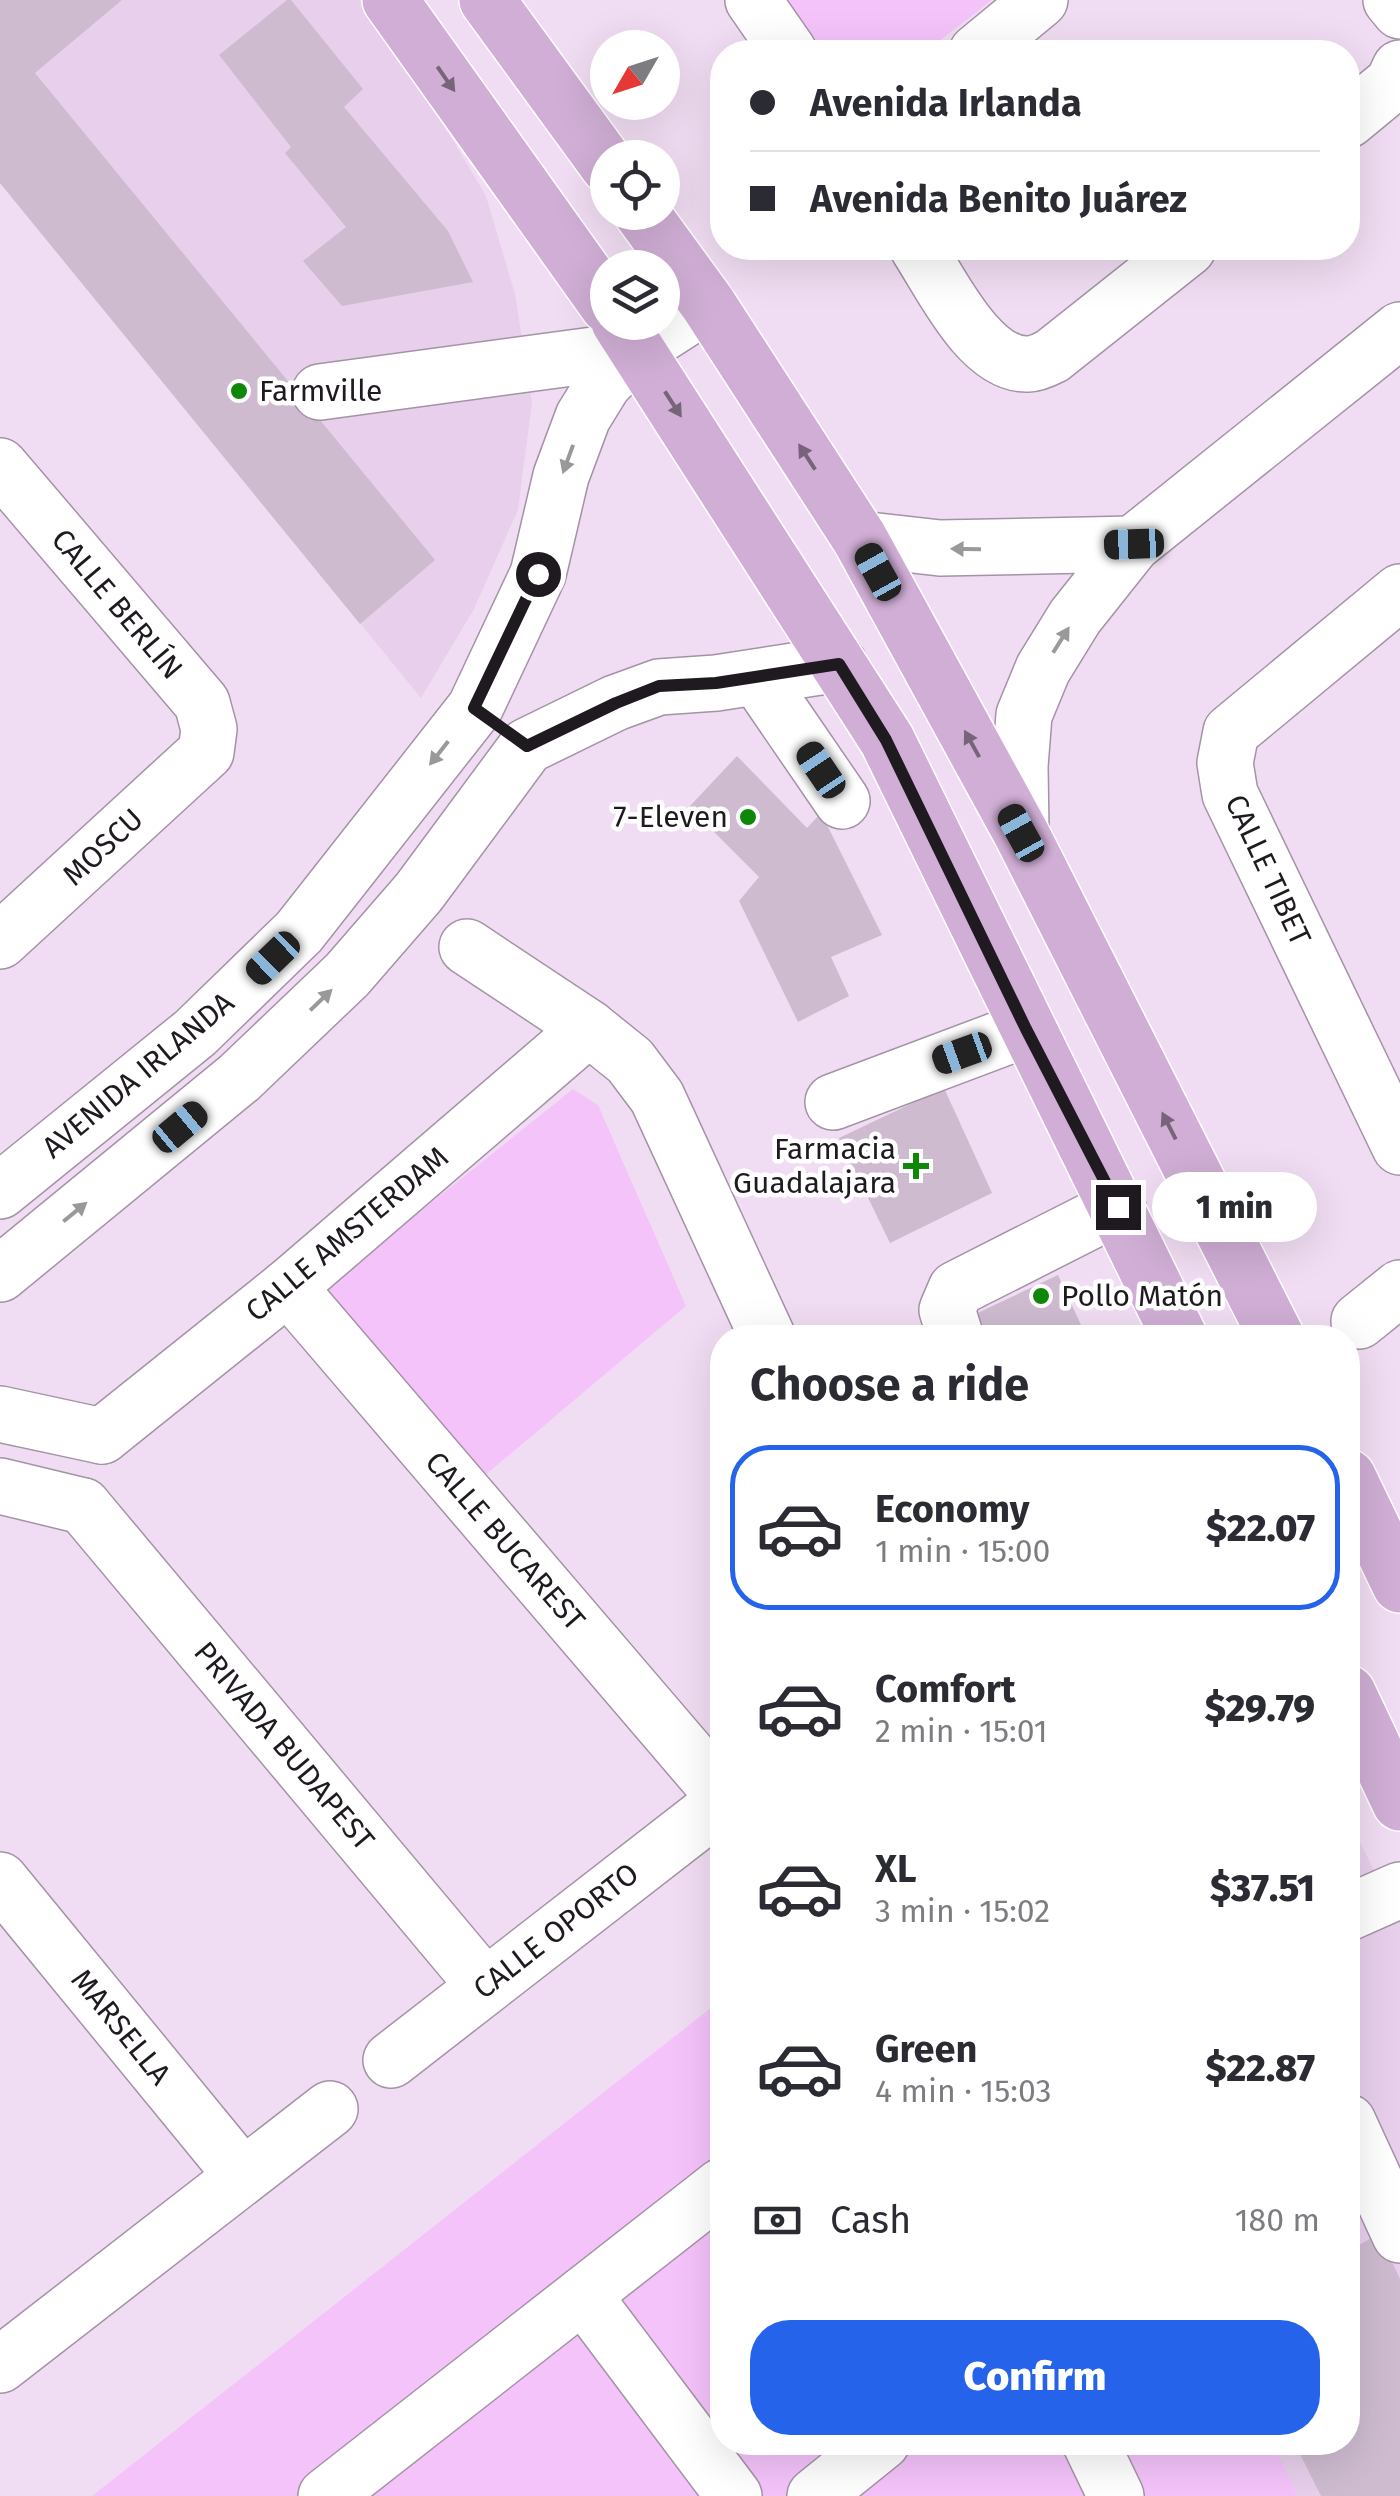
<!DOCTYPE html>
<meta charset="utf-8">
<style>
body{margin:0;font-family:"Fira Sans",sans-serif;background:#f7f7f7;color:#2b2b33;height:100vh;display:flex;flex-direction:column;font-size:38px;white-space:nowrap}
*{box-sizing:border-box;margin:0}
p{font-size:32px;color:#7c7c81}
.icon{flex:none;width:55px;height:55px;fill:none;stroke:currentColor;stroke-width:2;stroke-linecap:round;stroke-linejoin:round}
.map{position:relative;flex:1;overflow:hidden}
.panel{position:absolute;left:710px;top:1325px;width:650px;height:1130px;display:flex;flex-direction:column;background:#fff;border-radius:40px;box-shadow:0 10px 40px #0002}
.panel>*{flex:none}
.top-card{position:absolute;left:710px;top:40px;width:650px;height:220px;border-radius:40px;box-shadow:0 10px 40px #0002;display:grid;align-content:center;height:220px;padding:0 40px;background:#fff}
.needle{width:65px;rotate:231deg}
.fabs{position:absolute;left:590px;top:30px;display:grid;gap:20px}
.fabs a{display:grid;place-items:center;width:90px;height:90px;border-radius:50%;background:#fff;box-shadow:0 10px 40px #0002;font-size:50px}
.end{position:absolute;width:45px;height:45px;margin:-22px;border:12px solid #1f1920;background:#fff;box-shadow:0 0 0 5px #fff}
.from{border-radius:50%}
.bubble{position:absolute;height:70px;border-radius:35px;background:#fff;box-shadow:0 10px 40px #0002;font-size:32px;font-weight:800;line-height:70px;text-align:center}
.car{position:absolute;width:30px;height:60px;margin:-30px -15px;border-radius:12px;box-shadow:0 0 8px 2px #0007;background:linear-gradient(#222 24%,#8ab4d8 0 40%,#222 0 76%,#8ab4d8 0 86%,#222 0)}
.top-card b{display:flex;align-items:center;gap:35px;height:95px;font-size:38px}
.top-card b+b{border-top:2px solid #e1e1e2}
.top-card i{width:25px;height:25px;background:#2b2b33}
ul{padding:0;list-style:none}
li{display:flex;align-items:center;gap:30px;height:165px;margin:0 20px 15px;padding:0 20px;border:5px solid transparent;border-radius:40px}
li div{flex:1}
li b{display:block;font-size:38px}
li em{font-style:normal;font-weight:800}
li.active{border-color:#2563eb}
li>.icon{width:90px;height:90px;stroke-width:1.5}
h2{padding:0 40px;font-size:45px;line-height:120px}
.pay{display:flex;align-items:center;gap:25px;height:110px;padding:0 40px;font-size:38px}
.pay p{margin-inline-start:auto}
.action{display:flex;gap:20px;margin-top:auto;padding:20px 40px}
.action a{flex:1;height:115px;border-radius:40px;background:#2563eb;color:#fff;font-size:40px;font-weight:800;line-height:115px;text-align:center}
.map>svg:first-child{display:block}
.built{fill:#e8d0ec}
.green{fill:#f4c3fa}
.building{fill:#cebbd0}
.lines{fill:none;stroke-linecap:round;stroke-linejoin:round}
.minor-casing{stroke:#a492a6;stroke-width:58}
.major-casing{stroke:#fff;stroke-width:58}
.minor{stroke:#fff;stroke-width:55}
.major{stroke:#d0aed5;stroke-width:55}
.oneway{fill:#78647a}
.oneway2{fill:#9a989b}
.route{stroke:#1f1920;stroke-width:12}
.poi-dot{fill:#0f880a;stroke:#fff;stroke-width:4}
.labels{text-anchor:middle;dominant-baseline:central;stroke-width:9;stroke-linejoin:round;paint-order:stroke}
.poi-label{font-size:30px;fill:#1f1920;stroke:#fff;text-anchor:start}
.street-label{font-size:30px;fill:#1f1920;stroke:#fff}
</style>
<div class="map">
<svg width="1400" height="2496" viewBox="0 0 1400 2496">
<rect width="100%" height="100%" fill="#f1ddf3"/>
<g class="built">
<path d="M0,0h362l48,68 76,128 29,98 17,108 -14,108 -44,99 -53,89 -421,-515z"/>
<path d="M1348,1818l52,105v573h-102l-25,-53 75,-1z"/>
</g>
<g class="green">
<path d="M780,0h212l-67,52h-111z"/>
<path d="M573,1089l25,16 88,201 -209,176 -161,-187z"/>
<path d="M722,1999v443l551,1 25,53h-1206z"/>
</g>
<g class="building">
<path d="M0,0h122l-87,73 400,487 -75,64 -360,-441z"/>
<path d="M287,0h4l72,89 -19,18 104,124 25,51 -131,24 -39,-45 43,-34 -61,-74 6,-6 -72,-92z"/>
<path d="M737,756l70,72 14,-15 61,122 -51,22 18,39 -51,26 -59,-121 20,-24 -70,-70z"/>
<path d="M944,1088l48,105 -102,50 -51,-105z"/>
<path d="M1058,1275l29,63h-108l-10,-21z"/>
<path d="M1379,2234l21,45v217h-79l-27,-54h54v-191z"/>
</g>
<g class="lines">
<g class="minor-casing">
<g id="minor">
<path d="M753,0l36,52"/>
<path d="M1391,0l9,11"/>
<path d="M977,52l63,-52"/>
<path d="M1348,120l45,-37 7,-15"/>
<path d="M918,248c23,35 62,119 111,116 7,0 17,-5 23,-8l136,-108"/>
<path d="M320,392l318,-43 70,-45"/>
<path d="M0,466l202,237 7,26 -3,23 -206,189"/>
<path d="M860,539l80,9 193,-4"/>
<path d="M1400,592l-169,140 -6,31 5,31 170,353"/>
<path d="M757,677l85,124"/>
<path d="M1021,833l-1,-67 4,-51 19,-46 32,-52 58,-73 267,-214"/>
<path d="M467,947l122,81 41,33 27,36 111,241"/>
<path d="M833,1102l194,-73"/>
<path d="M0,1191l195,-158 104,-101 176,-224 63,-134 23,-98 22,-59 21,-34 34,-34"/>
<path d="M0,1274l239,-196 108,-103 72,-83 108,-146 88,-43 44,-16 57,-4 123,-19"/>
<path d="M288,1287l434,507"/>
<path d="M1359,1321l41,-33"/>
<path d="M956,1338l-9,-28 9,-21 162,-82"/>
<path d="M0,1414l102,22"/>
<path d="M102,1436l186,-149 301,-259"/>
<path d="M0,1486l83,20"/>
<path d="M83,1506l402,480"/>
<path d="M0,1880l242,295"/>
<path d="M1348,1913l52,-23"/>
<path d="M391,2060l331,-257"/>
<path d="M1348,2122l52,113"/>
<path d="M583,2295l151,201"/>
<path d="M0,2365l330,-256"/>
<path d="M1090,2442l26,54"/>
<path d="M326,2496l396,-310"/>
<path d="M815,2496l67,-54"/>
</g>
</g>
<g class="major-casing">
<g id="major">
<path d="M390,0l218,306"/>
<path d="M487,0l121,166"/>
<path d="M641,212l67,92 152,235 161,294 256,505"/>
<path d="M619,322l268,418 293,598"/>
<path d="M1348,1477l52,108"/>
<path d="M1348,1693l52,110"/>
</g>
</g>
<use href="#minor" class="minor"/>
<use href="#major" class="major"/>
</g>
<defs><path id="oneway-solid" d="M-6-.8H1V-3.2L6.5 0L1 3.2V.8H-6Z" transform="scale(2.5)"/></defs>
<g class="oneway">
<use href="#oneway-solid" transform="translate(446 79) rotate(55)"/>
<use href="#oneway-solid" transform="translate(673 404) rotate(57)"/>
<use href="#oneway-solid" transform="translate(807 457) rotate(-123)"/>
<use href="#oneway-solid" transform="translate(972 744) rotate(-119)"/>
<use href="#oneway-solid" transform="translate(1169 1126) rotate(-117)"/>
</g>
<g class="oneway2">
<use href="#oneway-solid" transform="translate(568 459) rotate(110)"/>
<use href="#oneway-solid" transform="translate(966 549) rotate(-179)"/>
<use href="#oneway-solid" transform="translate(1061 640) rotate(-58)"/>
<use href="#oneway-solid" transform="translate(439 753) rotate(128)"/>
<use href="#oneway-solid" transform="translate(321 1000) rotate(-44)"/>
<use href="#oneway-solid" transform="translate(75 1212) rotate(-39)"/>
</g>
<g class="lines">
<path class="route" d="M538,574l-64,134 53,38 89,-43 43,-17 57,-3 123,-19 47,76 140,289 92,178"/>
</g>
<g class="poi-dot">
<circle cx="239" cy="391" r="10"/>
<circle cx="748" cy="817" r="10"/>
<path d="M911 1151h10v10h10v10h-10v10h-10v-10h-10v-10h10z"/>
<circle cx="1041" cy="1296" r="10"/>
</g>
<g class="labels">
<g class="poi-label">
<text x="259" y="391">Farmville</text>
<text x="728" y="817" text-anchor="end">7-Eleven</text>
<text x="896" y="1149" text-anchor="end">Farmacia<tspan x="896" dy="34">Guadalajara</tspan></text>
<text x="1061" y="1296">Pollo Matón</text>
</g>
<g class="street-label">
<text transform="translate(117 604) rotate(50)">CALLE BERLÍN</text>
<text transform="translate(103 847) rotate(-43)">MOSCU</text>
<text transform="translate(1268 870) rotate(65)">CALLE TIBET</text>
<text transform="translate(138 1075) rotate(-40)">AVENIDA IRLANDA</text>
<text transform="translate(347 1234) rotate(-40)">CALLE AMSTERDAM</text>
<text transform="translate(505 1541) rotate(49)">CALLE BUCAREST</text>
<text transform="translate(284 1746) rotate(50)">PRIVADA BUDAPEST</text>
<text transform="translate(556 1931) rotate(-38)">CALLE OPORTO</text>
<text transform="translate(121 2027) rotate(51)">MARSELLA</text>
</g>
</g>
</svg>
<div class="fabs">
<a><svg class="needle" viewBox="-14 -14 28 28"><path d="M0-13l5 13h-10z" fill="#e53935"/><path d="M0 13l5-13h-10z" fill="#7c7c81"/></svg></a>
<a><svg class="icon" aria-label="locate" viewBox="0 0 24 24"><circle cx="12" cy="12" r="6"/><path d="M12 2v4M12 18v4M2 12h4M18 12h4"/></svg></a>
<a><svg class="icon" aria-label="layers" viewBox="0 0 24 24"><path d="M12 4l9 5-9 5-9-5zM3 14l9 5 9-5"/></svg></a>
</div>
<i class="end from" style="left:538px;top:574px"></i>
<i class="end" style="left:1118px;top:1207px"></i>
<div class="bubble" style="left:1152px;top:1172px;width:165px">1 min</div>
<i class="car" style="left:1134px;top:544px;rotate:268deg"></i>
<i class="car" style="left:878px;top:572px;rotate:331deg"></i>
<i class="car" style="left:821px;top:770px;rotate:326deg"></i>
<i class="car" style="left:1021px;top:833px;rotate:331deg"></i>
<i class="car" style="left:273px;top:958px;rotate:226deg"></i>
<i class="car" style="left:962px;top:1053px;rotate:250deg"></i>
<i class="car" style="left:180px;top:1127px;rotate:50deg"></i>
<div class="top-card">
<b><i class="from"></i>Avenida Irlanda</b>
<b><i></i>Avenida Benito Juárez</b>
</div>
<section class="panel">
<h2>Choose a ride</h2>
<ul>
<li class="active"><svg class="icon" aria-label="car" viewBox="0 0 24 24"><path d="M5 17H2v-5l4-1 3-4h7l3 4 3 1v5h-3M9 17h6M6 11h13"/><circle cx="7" cy="17" r="2"/><circle cx="17" cy="17" r="2"/></svg><div><b>Economy</b><p>1 min · 15:00</p></div><em>$22.07</em></li>
<li><svg class="icon" aria-label="car" viewBox="0 0 24 24"><path d="M5 17H2v-5l4-1 3-4h7l3 4 3 1v5h-3M9 17h6M6 11h13"/><circle cx="7" cy="17" r="2"/><circle cx="17" cy="17" r="2"/></svg><div><b>Comfort</b><p>2 min · 15:01</p></div><em>$29.79</em></li>
<li><svg class="icon" aria-label="car" viewBox="0 0 24 24"><path d="M5 17H2v-5l4-1 3-4h7l3 4 3 1v5h-3M9 17h6M6 11h13"/><circle cx="7" cy="17" r="2"/><circle cx="17" cy="17" r="2"/></svg><div><b>XL</b><p>3 min · 15:02</p></div><em>$37.51</em></li>
<li><svg class="icon" aria-label="car" viewBox="0 0 24 24"><path d="M5 17H2v-5l4-1 3-4h7l3 4 3 1v5h-3M9 17h6M6 11h13"/><circle cx="7" cy="17" r="2"/><circle cx="17" cy="17" r="2"/></svg><div><b>Green</b><p>4 min · 15:03</p></div><em>$22.87</em></li>
</ul>
<div class="pay"><svg class="icon" aria-label="cash" viewBox="0 0 24 24"><path d="M3 7h18v10H3z"/><circle cx="12" cy="12" r="2"/></svg>Cash<p>180 m</p></div>
<div class="action"><a>Confirm</a></div>
</section>
</div>
